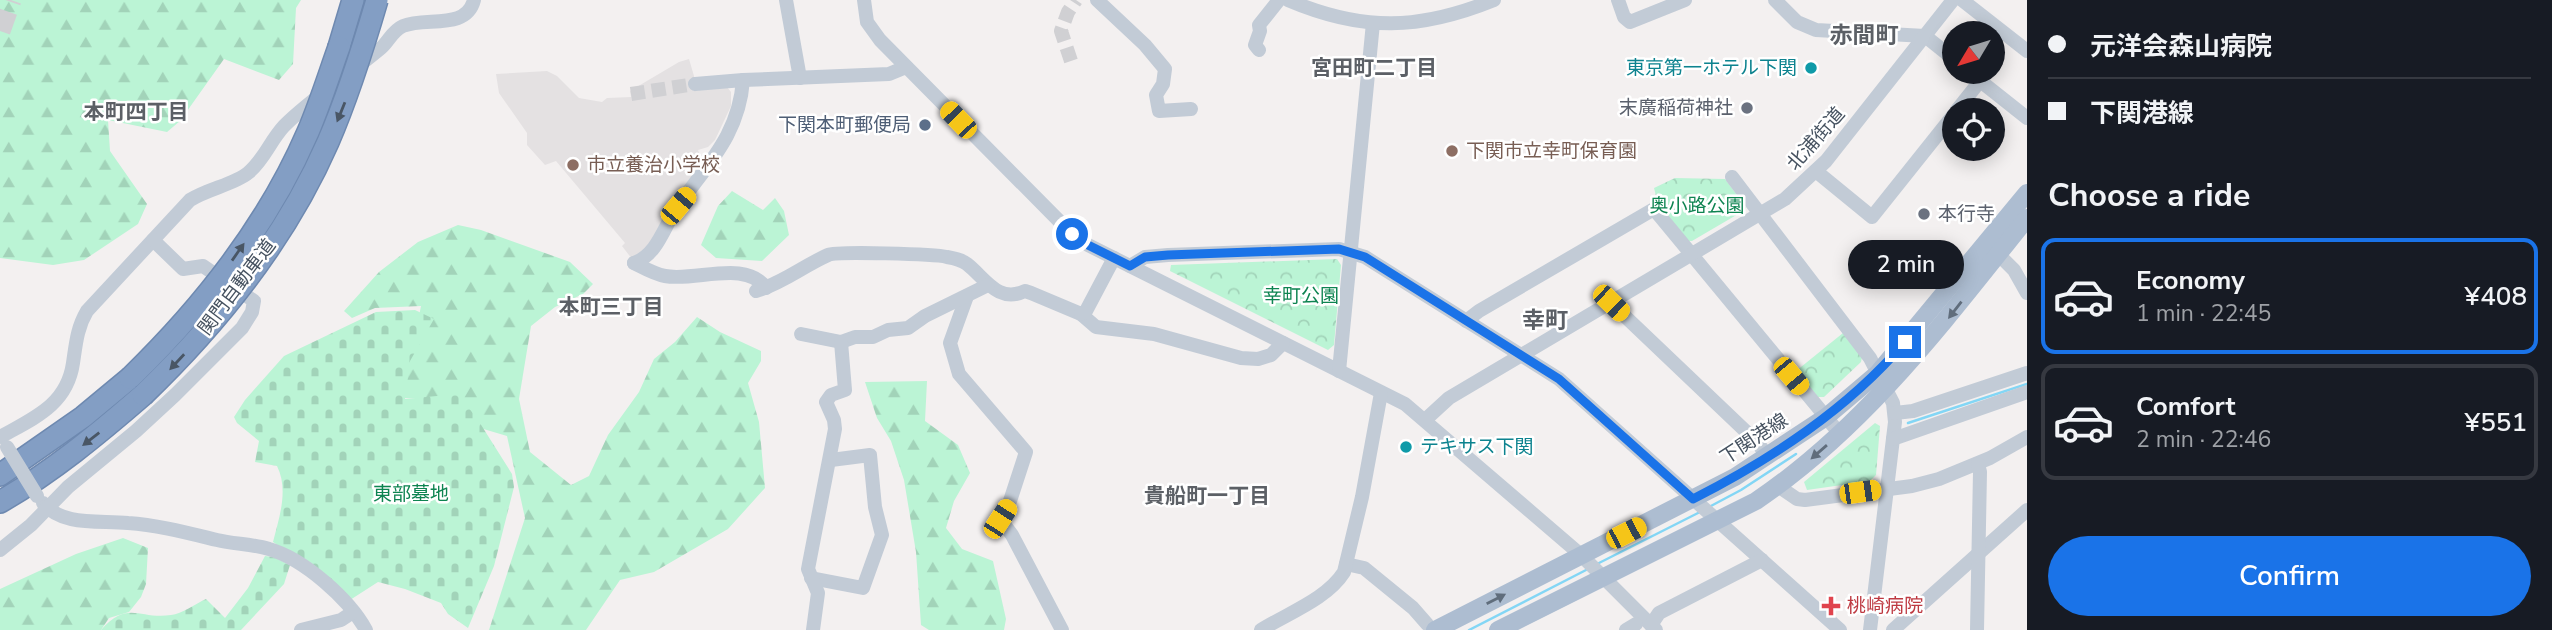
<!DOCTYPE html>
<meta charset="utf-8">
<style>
body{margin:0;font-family:"Nunito Sans","Noto Sans JP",sans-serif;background:#20242c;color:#f1f3f6;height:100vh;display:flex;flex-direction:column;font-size:26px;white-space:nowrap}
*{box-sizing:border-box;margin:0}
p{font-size:23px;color:#9ea1a6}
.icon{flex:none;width:38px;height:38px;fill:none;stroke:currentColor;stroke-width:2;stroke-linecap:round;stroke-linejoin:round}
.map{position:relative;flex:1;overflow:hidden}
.side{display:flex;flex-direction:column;background:#171b24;width:525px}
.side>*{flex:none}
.hud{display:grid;align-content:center;height:154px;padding:0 21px;background:#171b24}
.needle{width:46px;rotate:232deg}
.fabs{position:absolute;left:1942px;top:21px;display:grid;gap:14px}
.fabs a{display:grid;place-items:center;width:63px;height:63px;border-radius:50%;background:#171b24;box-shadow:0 4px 18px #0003;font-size:35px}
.end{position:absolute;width:32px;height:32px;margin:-16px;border:9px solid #1a73e8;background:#fff;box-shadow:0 0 0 4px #fff}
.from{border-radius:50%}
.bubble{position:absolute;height:49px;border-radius:24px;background:#171b24;box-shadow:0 4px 18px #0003;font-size:23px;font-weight:600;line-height:49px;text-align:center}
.car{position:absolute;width:21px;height:42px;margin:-21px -10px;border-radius:9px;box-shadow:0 0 5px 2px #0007;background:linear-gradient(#f5c518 24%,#345 0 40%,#f5c518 0 76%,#345 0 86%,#f5c518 0)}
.hud b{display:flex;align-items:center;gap:24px;height:66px;font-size:26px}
.hud b+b{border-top:2px solid #363941}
.hud i{width:18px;height:18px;background:#f1f3f6}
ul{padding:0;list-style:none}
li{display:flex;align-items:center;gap:21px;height:116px;margin:0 14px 10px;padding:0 7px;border:4px solid #363941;border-radius:14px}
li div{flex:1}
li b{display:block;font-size:26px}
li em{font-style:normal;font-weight:600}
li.current{border-color:#1a73e8}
li>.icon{width:63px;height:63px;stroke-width:1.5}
h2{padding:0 21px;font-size:32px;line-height:84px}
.action{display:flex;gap:14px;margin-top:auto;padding:14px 21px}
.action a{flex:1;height:80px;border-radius:42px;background:#1a73e8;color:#fff;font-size:28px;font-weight:600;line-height:80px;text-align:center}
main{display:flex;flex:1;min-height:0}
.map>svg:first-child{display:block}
.education{fill:#e4e1e2}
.forest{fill:url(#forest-firs)}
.cemetery{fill:url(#cemetery-stones)}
.park{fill:url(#park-crowns)}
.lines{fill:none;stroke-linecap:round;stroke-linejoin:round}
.stream{stroke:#83d6f5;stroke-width:2.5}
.minor-tunnel{stroke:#d0d0d3;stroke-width:14;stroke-dasharray:14 7;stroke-linecap:butt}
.highway-tunnel{stroke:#d0d0d3;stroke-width:21;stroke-dasharray:21 10;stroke-linecap:butt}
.highway-casing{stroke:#6e89b0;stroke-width:24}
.minor{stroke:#c2cbd6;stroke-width:14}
.major{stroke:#adbdd1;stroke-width:18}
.highway{stroke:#839ec4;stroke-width:21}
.highway-bridge-casing{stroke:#6e89b0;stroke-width:24;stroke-linecap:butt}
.minor-bridge{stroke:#c2cbd6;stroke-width:14}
.highway-bridge{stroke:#839ec4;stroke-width:21}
.oneway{fill:#495665}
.oneway2{fill:#606d7c}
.route{stroke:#1a73e8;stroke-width:9}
.culture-dot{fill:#0f9aa8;stroke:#fff;stroke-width:2.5}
.worship-dot{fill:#6b7280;stroke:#fff;stroke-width:2.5}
.service-dot{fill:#5c6f8a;stroke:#fff;stroke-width:2.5}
.education-dot{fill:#8d6e63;stroke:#fff;stroke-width:2.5}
.health-dot{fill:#e0444e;stroke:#fff;stroke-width:2.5}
.labels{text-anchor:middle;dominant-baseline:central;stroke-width:5;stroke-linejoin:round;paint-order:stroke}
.culture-label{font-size:19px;fill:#0d838f;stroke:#fff;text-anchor:end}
.worship-label{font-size:19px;fill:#5b616d;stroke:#fff;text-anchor:end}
.service-label{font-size:19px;fill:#4e5e75;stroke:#fff;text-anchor:end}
.street-label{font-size:19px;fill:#465260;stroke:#fff}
.education-label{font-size:19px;fill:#785e54;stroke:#fff;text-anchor:start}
.park-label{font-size:19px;fill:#0e8451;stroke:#fff}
.health-label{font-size:19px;fill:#be3a42;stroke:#fff;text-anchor:start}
.neighbourhood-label{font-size:21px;font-weight:bold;fill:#5c6066;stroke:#fff}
.quarter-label{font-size:23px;font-weight:bold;fill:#5c6066;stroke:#fff}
</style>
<main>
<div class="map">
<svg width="2027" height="630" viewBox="0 0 2027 630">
<defs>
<pattern id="forest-firs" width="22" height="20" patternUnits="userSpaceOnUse" patternTransform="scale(1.75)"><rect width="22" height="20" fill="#bbf4d5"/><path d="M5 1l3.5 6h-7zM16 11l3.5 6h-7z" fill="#a2d3b9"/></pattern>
<pattern id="cemetery-stones" width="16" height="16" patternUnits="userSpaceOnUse" patternTransform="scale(1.75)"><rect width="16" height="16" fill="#bbf4d5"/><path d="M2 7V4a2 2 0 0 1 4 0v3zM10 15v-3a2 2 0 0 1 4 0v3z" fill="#a2d3b9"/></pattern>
<pattern id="park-crowns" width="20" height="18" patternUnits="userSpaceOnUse" patternTransform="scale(1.75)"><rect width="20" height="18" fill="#bbf4d5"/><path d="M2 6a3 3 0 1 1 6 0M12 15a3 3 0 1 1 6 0" fill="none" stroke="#a2d3b9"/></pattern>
</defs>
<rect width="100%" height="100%" fill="#f3f0f0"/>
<path class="education" d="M689,59l5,17 1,14 32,-3 4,5v14l-16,34 -7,7 -10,3 4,11 4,3 -50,76 -24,19 -10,-13 3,-3 -69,-82 -11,4 -18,-20v-12l-28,-40 -3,-19 51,-3 10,5 22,22 23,4 5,-4 24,-1 -1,-6 49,-29z"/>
<g class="forest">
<path d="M0,0h301l-5,8 -3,56 -14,16 -55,-21 -44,62 -13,11 -59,-12 2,31 37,53 -9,20 -54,36 -31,5 -53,-7z"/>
<path d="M732,191l31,19 12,-12 9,13 5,24 -27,26 -46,-3 -15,-13 17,-39z"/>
<path d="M458,225l23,5 89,32 23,22 -10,10 -28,13 -24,19 -12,73 11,53 41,33 18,-9 19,-41 31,-43 15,-33 21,-17 22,-25 23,15 41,19v10l-13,22 11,39 6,66 -37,41 -74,43 -34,8 -34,50h-97l36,-112 -18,-82 -27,-8 -36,-28 -40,-2 -10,-23 19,-29 8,-40 -46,2 -23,10 -8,-7 35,-39 39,-30z"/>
<path d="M927,381l-2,40 33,24 12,28 -16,28 -8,27 16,21 31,12 13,58 -2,11h-75l-8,-5 -5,-73 -12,-72 -13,-39 -14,-23 -12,-36z"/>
<path d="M123,538l25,10 -2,36 -5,13 -12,15 -20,6 -8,12h-101v-41l76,-35z"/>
</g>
<g class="cemetery">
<path d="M415,310l19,9 -24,42 -5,38 53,-5 20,26 34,54 2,13 -20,79 -26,62 -20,-14 -7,-11 -36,-14 -27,-7 -28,18 -15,-17 -62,-41c6,-24 16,-52 4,-76l-22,-4 4,-21 -22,-18 -3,-6 11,-17 39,-44 92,-44z"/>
<path d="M265,556l8,1 17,8 -6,19 -43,46h-140c27,-31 39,-10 70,-15 11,-1 24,-11 35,-16l19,19 23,-30z"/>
</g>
<g class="park">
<path d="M1675,178l50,1 21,28 -1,3 -53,31h-4l-30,-37 -4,-16z"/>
<path d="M1337,259l4,6 -7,80 -6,5 -158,-79 1,-6z"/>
<path d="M1843,333l19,24 -1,5 -37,35h-6l-22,-26z"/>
<path d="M1875,423l5,3 -4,49 -6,6 -63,9 -3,-8z"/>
</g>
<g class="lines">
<g class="stream">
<path d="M1908,423l119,-39"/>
<path d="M1709,507l32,-17 55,-36"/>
<path d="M1597,564l103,-52"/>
<path d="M1469,630l119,-61"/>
</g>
<g class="minor-tunnel">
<path d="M1071,61l-10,-30 7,-19 8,-12"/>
<path d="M631,94l64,-10"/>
</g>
<path class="highway-tunnel" d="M0,31l11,-31"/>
<g class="highway-casing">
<g id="highway">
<path d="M339,47l14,-47"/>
<path d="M0,475l83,-58 47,-39"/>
<path d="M0,502c52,-30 98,-68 143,-107"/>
</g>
</g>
<g class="minor">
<path d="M786,0l14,78"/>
<path d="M864,0l3,22 13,18 192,194 16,11 317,159 176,151 75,75"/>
<path d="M1097,0l48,45 20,24 -2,15 -7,11 3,16 32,-2"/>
<path d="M1288,0c75,32 132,30 206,0"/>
<path d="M1618,0l6,17 6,5 55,-22"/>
<path d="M1775,0l22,22 19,8 109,6 30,24"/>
<path d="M1962,0l65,51"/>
<path d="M1259,50l-4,-5 5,-14 -1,-6 20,-25"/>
<path d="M1969,72l58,46"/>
<path d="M695,84l48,-4 146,-6 17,-7"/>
<path d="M1957,110l23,-29"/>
<path d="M1817,172l55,45 83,-104"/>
<path d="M1732,177l138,181 23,45 2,19 -25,208"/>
<path d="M1992,248l22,22 13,23"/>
<path d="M634,263c23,-8 30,-36 42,-54 30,-44 63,-73 67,-129"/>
<path d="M634,263c10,5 20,11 31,13 30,6 81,-17 101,12"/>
<path d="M1130,266l15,-9 23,-2 171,-6 26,8 194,122 281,251"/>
<path d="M756,291c27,-8 47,-25 72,-36 8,-4 107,-1 119,2 6,1 15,3 20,7 18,14 31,40 58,27l6,2 50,21 15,13 58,7 87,24 17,1 13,-4 12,-12"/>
<path d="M967,296l-17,47 9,31 67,78 -16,49 -10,18 12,16 50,95"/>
<path d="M1611,303l146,139 11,15"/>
<path d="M1081,314l5,-3 28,-53"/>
<path d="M1466,321l13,-10 175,-102 186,225"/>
<path d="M801,334l40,8 14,-5h18l15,-7 20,-2 17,-12 63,-31"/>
<path d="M1339,371l34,-348"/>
<path d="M1895,413l18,-2 114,-38"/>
<path d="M1425,420l24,-22 336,-199 41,-38 127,-161"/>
<path d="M0,437c34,-19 67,-32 73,-74 3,-20 4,-35 14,-52l103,-111c17,-11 45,-16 58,-27 16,-13 22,-32 36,-47 29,-29 65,-51 97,-78 8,-7 11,-17 22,-22 22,-10 63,5 71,-26"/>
<path d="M1893,439l134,-47"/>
<path d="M1778,486l19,13 8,1 107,-14 27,-7 51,-21 37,-21"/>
<path d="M43,503c20,24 57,17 85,20 30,2 60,10 89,17 17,4 36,4 52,9 35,10 80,50 97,81"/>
<path d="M0,550l31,-25 37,-38 68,-56 39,-36 67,-67 10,-16 2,-11 -51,-35 -20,3 -30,-29"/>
<path d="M1346,564l18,4 49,40 14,16"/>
<path d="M811,578l52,10 19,-53 -7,-28 -5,-52 -39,5"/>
<path d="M1651,625l8,-12 103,-53"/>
<path d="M301,630l40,-10 12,-8"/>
<path d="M813,630l5,-37 -10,-24 27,-140 -1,-9 -8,-18 5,-7 14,-5 -4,-48"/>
<path d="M1261,630c27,-17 66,-31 83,-58l18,-75 19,-104"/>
<path d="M1626,630l10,-6"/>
<path d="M1893,630l134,-120"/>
<path d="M1977,630l3,-158 -2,-8"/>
</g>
<g class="major">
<path d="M1435,630l300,-153 91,-60 52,-44 149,-180"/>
<path d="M1498,630l258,-129c111,-75 189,-181 271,-283"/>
</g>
<use href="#highway" class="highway"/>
<g class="highway-bridge-casing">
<g id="highway-bridge">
<path d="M130,378c72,-70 138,-153 178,-246 12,-28 21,-57 31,-85"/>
<path d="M143,395c75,-72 143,-157 185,-253 20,-46 35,-94 49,-142"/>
</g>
</g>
<path class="minor-bridge" d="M7,447l30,49"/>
<use href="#highway-bridge" class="highway-bridge"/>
</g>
<defs><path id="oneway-solid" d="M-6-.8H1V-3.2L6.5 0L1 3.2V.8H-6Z" transform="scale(1.75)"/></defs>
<g class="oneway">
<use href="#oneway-solid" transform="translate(341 112) rotate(112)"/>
<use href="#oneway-solid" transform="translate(238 252) rotate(-55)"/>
<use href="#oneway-solid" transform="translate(177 362) rotate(133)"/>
<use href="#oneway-solid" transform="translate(91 439) rotate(142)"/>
</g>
<g class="oneway2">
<use href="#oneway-solid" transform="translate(1955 310) rotate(128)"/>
<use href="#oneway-solid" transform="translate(1819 452) rotate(139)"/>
<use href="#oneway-solid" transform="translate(1496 599) rotate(-27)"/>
</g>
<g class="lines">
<path class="route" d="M1072,234l16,11 42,21 15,-9 23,-2 171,-6 26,8 194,122 134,120c78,-40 154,-89 212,-157"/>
</g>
<g class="culture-dot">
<circle cx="1811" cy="68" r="7"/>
<circle cx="1406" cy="447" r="7"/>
</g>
<g class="worship-dot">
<circle cx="1747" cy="108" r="7"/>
<circle cx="1924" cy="214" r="7"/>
</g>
<circle class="service-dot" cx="925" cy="125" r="7"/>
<g class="education-dot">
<circle cx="1452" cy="151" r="7"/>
<circle cx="573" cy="165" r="7"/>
</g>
<path class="health-dot" d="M1827.5 595.5h7v7h7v7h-7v7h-7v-7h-7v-7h7z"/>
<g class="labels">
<g class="culture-label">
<text x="1797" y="68">東京第一ホテル下関</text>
<text x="1420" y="447" text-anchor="start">テキサス下関</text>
</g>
<g class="worship-label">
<text x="1733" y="108">末廣稲荷神社</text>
<text x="1938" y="214" text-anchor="start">本行寺</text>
</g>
<g class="service-label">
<text x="911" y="125">下関本町郵便局</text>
</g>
<g class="street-label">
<text transform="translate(1816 139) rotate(-49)">北浦街道</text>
<text transform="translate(237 287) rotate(-53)">関門自動車道</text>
<text transform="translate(1754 439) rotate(-33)">下関港線</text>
</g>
<g class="education-label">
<text x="1466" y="151">下関市立幸町保育園</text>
<text x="587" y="165">市立養治小学校</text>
</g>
<g class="park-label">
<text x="1697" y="206">奥小路公園</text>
<text x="1301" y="296">幸町公園</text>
<text x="411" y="494">東部墓地</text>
</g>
<g class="health-label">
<text x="1847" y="606">桃崎病院</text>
</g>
<g class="neighbourhood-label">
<text x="1374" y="68">宮田町二丁目</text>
<text x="136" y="112">本町四丁目</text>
<text x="611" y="307">本町三丁目</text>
<text x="1207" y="496">貴船町一丁目</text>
</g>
<g class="quarter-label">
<text x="1864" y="35">赤間町</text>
<text x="1545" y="320">幸町</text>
</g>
</g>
</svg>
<div class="fabs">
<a><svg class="needle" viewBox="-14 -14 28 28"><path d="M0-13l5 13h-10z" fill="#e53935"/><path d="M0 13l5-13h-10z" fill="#9ea1a6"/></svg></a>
<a><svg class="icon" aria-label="locate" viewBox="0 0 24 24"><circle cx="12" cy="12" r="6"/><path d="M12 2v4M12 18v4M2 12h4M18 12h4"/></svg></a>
</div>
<i class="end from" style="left:1072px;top:234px"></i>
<i class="end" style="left:1905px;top:342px"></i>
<div class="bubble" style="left:1848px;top:240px;width:116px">2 min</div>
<i class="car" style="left:958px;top:120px;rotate:316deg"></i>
<i class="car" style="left:678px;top:206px;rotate:40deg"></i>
<i class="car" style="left:1611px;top:303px;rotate:134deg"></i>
<i class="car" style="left:1791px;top:376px;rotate:140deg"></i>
<i class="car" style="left:1860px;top:492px;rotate:82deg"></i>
<i class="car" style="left:1000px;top:519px;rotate:33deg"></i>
<i class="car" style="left:1626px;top:533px;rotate:63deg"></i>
</div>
<section class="side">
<div class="hud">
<b><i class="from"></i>元洋会森山病院</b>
<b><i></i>下関港線</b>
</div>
<h2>Choose a ride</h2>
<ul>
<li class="current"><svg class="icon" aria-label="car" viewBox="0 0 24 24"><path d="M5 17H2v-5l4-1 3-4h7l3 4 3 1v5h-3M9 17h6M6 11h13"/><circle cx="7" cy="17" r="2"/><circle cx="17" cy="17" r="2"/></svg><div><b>Economy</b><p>1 min · 22:45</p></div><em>¥408</em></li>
<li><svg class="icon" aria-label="car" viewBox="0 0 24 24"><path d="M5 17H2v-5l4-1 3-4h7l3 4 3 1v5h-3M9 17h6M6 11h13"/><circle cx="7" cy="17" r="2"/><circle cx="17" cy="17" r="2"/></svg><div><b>Comfort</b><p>2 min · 22:46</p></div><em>¥551</em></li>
</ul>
<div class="action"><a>Confirm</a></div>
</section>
</main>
